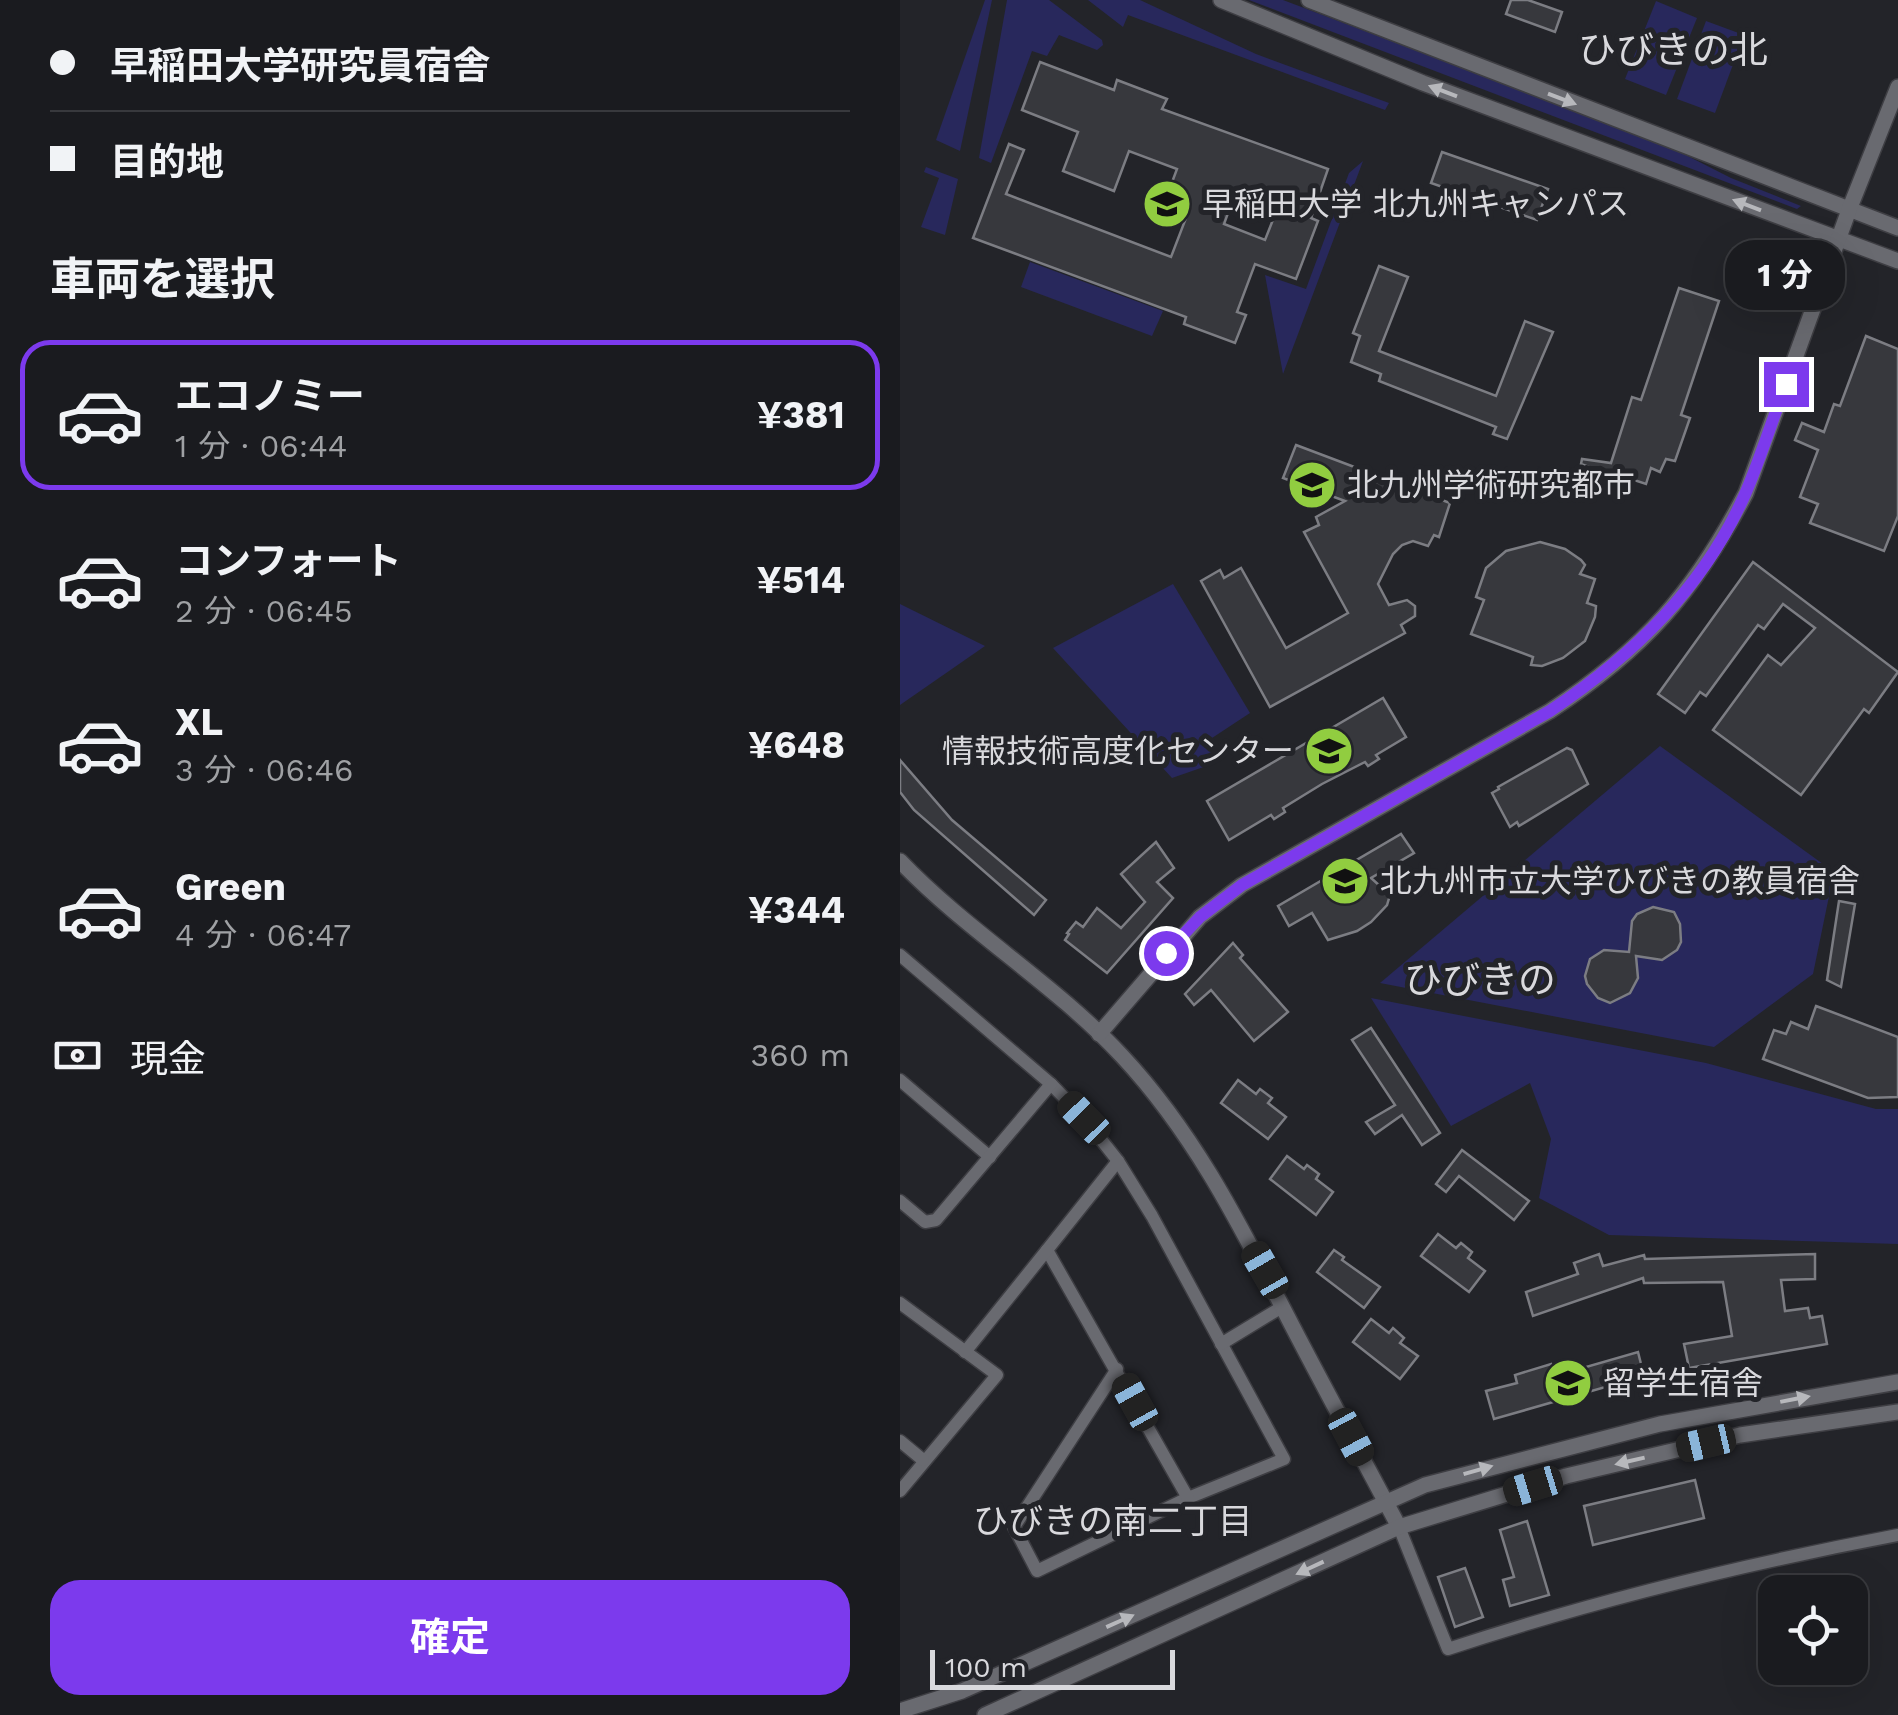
<!DOCTYPE html>
<html lang="ja">
<meta charset="utf-8">
<style>
body{margin:0;font-family:"Work Sans","Noto Sans JP",sans-serif;background:#27282c;color:#f1f3f6;height:100vh;display:flex;flex-direction:column;font-size:38px;white-space:nowrap}
*{box-sizing:border-box;margin:0}
p{font-size:32px;color:#9fa1a4}
.icon{flex:none;width:55px;height:55px;fill:none;stroke:currentColor;stroke-width:2;stroke-linecap:round;stroke-linejoin:round}
.map{position:relative;flex:1;overflow:hidden}
.sheet{display:flex;flex-direction:column;background:#1a1b1f;width:900px}
.sheet>*{flex:none}
.hud{display:grid;align-content:center;height:220px;padding:0 50px;background:#1a1b1f}
.controls{position:absolute;left:858px;top:1575px;display:grid;gap:20px}
.controls a{display:grid;place-items:center;width:110px;height:110px;border-radius:20px;background:#1a1b1f;box-shadow:0 10px 40px #0002,0 0 0 2px #38393d;font-size:50px}
.scale{position:absolute;left:30px;bottom:25px;width:245px;box-sizing:border-box;padding-left:10px;border:5px solid #d9d9dd;border-top:0;font-size:28px;line-height:35px;white-space:nowrap;color:#d9d9dd;-webkit-text-stroke:8px #232429;paint-order:stroke}
.end{position:absolute;width:45px;height:45px;margin:-22px;border:12px solid #7c3aed;background:#fff;box-shadow:0 0 0 5px #fff}
.from{border-radius:50%}
.bubble{position:absolute;height:70px;border-radius:30px;background:#1a1b1f;box-shadow:0 10px 40px #0002,0 0 0 2px #38393d;font-size:32px;font-weight:700;line-height:70px;text-align:center}
.car{position:absolute;width:30px;height:60px;margin:-30px -15px;border-radius:12px;box-shadow:0 0 8px 2px #0007;background:linear-gradient(#222 24%,#8ab4d8 0 40%,#222 0 76%,#8ab4d8 0 86%,#222 0)}
.hud b{display:flex;align-items:center;gap:35px;height:95px;font-size:38px}
.hud b+b{border-top:2px solid #38393d}
.hud i{width:25px;height:25px;background:#f1f3f6}
ul{padding:0;list-style:none}
li{display:flex;align-items:center;gap:30px;height:150px;margin:0 20px 15px;padding:0 30px;border:5px solid transparent;border-radius:30px}
li div{flex:1}
li b{display:block;font-size:38px}
li em{font-style:normal;font-weight:700}
li.on{border-color:#7c3aed}
li>.icon{width:90px;height:90px;stroke-width:1.5}
h2{padding:0 50px;font-size:45px;line-height:120px}
.pay{display:flex;align-items:center;gap:25px;height:110px;padding:0 50px;font-size:38px}
.pay p{margin-inline-start:auto}
.primary-button{display:flex;gap:20px;margin-top:auto;padding:20px 50px}
.primary-button a{flex:1;height:115px;border-radius:30px;background:#7c3aed;color:#fff;font-size:40px;font-weight:700;line-height:115px;text-align:center}
main{display:flex;flex:1;min-height:0}
.map>svg:first-child{display:block}
.green{fill:#28285c}
.building{fill:#37383d;stroke:#7c7d83;stroke-width:2.5;fill-rule:evenodd}
.lines{fill:none;stroke-linecap:round;stroke-linejoin:round}
.minor-casing{stroke:#3e3e43;stroke-width:15}
.tertiary-casing{stroke:#3e3e43;stroke-width:18}
.minor{stroke:#696a70;stroke-width:12}
.tertiary{stroke:#696a70;stroke-width:15}
.oneway{fill:#b7b8bc}
.route{stroke:#7c3aed;stroke-width:12}
.labels{text-anchor:middle;dominant-baseline:central;stroke-width:10;stroke-linejoin:round;paint-order:stroke}
.poi-label{font-size:32px;fill:#d9d9dd;stroke:#232429;text-anchor:start}
.neighbourhood-label{font-size:35px;fill:#d9d9dd;stroke:#232429}
.quarter-label{font-size:38px;fill:#d9d9dd;stroke:#232429}
</style>
<main>
<section class="sheet">
<div class="hud">
<b><i class="from"></i>早稲田大学研究員宿舎</b>
<b><i></i>目的地</b>
</div>
<h2>車両を選択</h2>
<ul>
<li class="on"><svg class="icon" aria-label="car" viewBox="0 0 24 24"><path d="M5 17H2v-5l4-1 3-4h7l3 4 3 1v5h-3M9 17h6M6 11h13"/><circle cx="7" cy="17" r="2"/><circle cx="17" cy="17" r="2"/></svg><div><b>エコノミー</b><p>1 分 · 06:44</p></div><em>¥381</em></li>
<li><svg class="icon" aria-label="car" viewBox="0 0 24 24"><path d="M5 17H2v-5l4-1 3-4h7l3 4 3 1v5h-3M9 17h6M6 11h13"/><circle cx="7" cy="17" r="2"/><circle cx="17" cy="17" r="2"/></svg><div><b>コンフォート</b><p>2 分 · 06:45</p></div><em>¥514</em></li>
<li><svg class="icon" aria-label="car" viewBox="0 0 24 24"><path d="M5 17H2v-5l4-1 3-4h7l3 4 3 1v5h-3M9 17h6M6 11h13"/><circle cx="7" cy="17" r="2"/><circle cx="17" cy="17" r="2"/></svg><div><b>XL</b><p>3 分 · 06:46</p></div><em>¥648</em></li>
<li><svg class="icon" aria-label="car" viewBox="0 0 24 24"><path d="M5 17H2v-5l4-1 3-4h7l3 4 3 1v5h-3M9 17h6M6 11h13"/><circle cx="7" cy="17" r="2"/><circle cx="17" cy="17" r="2"/></svg><div><b>Green</b><p>4 分 · 06:47</p></div><em>¥344</em></li>
</ul>
<div class="pay"><svg class="icon" aria-label="cash" viewBox="0 0 24 24"><path d="M3 7h18v10H3z"/><circle cx="12" cy="12" r="2"/></svg>現金<p>360 m</p></div>
<div class="primary-button"><a>確定</a></div>
</section>
<div class="map">
<svg width="998" height="1715" viewBox="0 0 998 1715">
<rect width="100%" height="100%" fill="#232429"/>
<g class="green">
<path d="M85,0h7l-32,151 -24,-11z"/>
<path d="M107,0h42l53,40 1,5 -6,5 -38,-15 -12,21 -15,-5 -41,112 -12,-5z"/>
<path d="M188,0h52l116,54 133,49 -4,7 -257,-95 -5,12z"/>
<path d="M349,0h34l383,145 65,33 70,28 -4,3z"/>
<path d="M756,1l41,17 -31,77 -41,-16z"/>
<path d="M806,21l38,14 -29,78 -38,-14z"/>
<path d="M463,161l-80,213 -18,-99 41,14 43,-116z"/>
<path d="M26,167l32,12 -13,56 -24,-8 18,-49 -15,-6z"/>
<path d="M130,262l133,49 -11,25 -131,-49z"/>
<path d="M273,584l77,129 -38,25 6,24 -46,16 -119,-130z"/>
<path d="M0,604l85,42 -85,59z"/>
<path d="M760,746l174,126 -21,102 -99,73 -334,-64z"/>
<path d="M471,998l335,65 170,46h22v135l-289,-9 -70,-37 12,-59 -21,-56 -79,43z"/>
</g>
<g class="building">
<path d="M611,0h17l34,12 -7,20 -49,-18z"/>
<path d="M140,62l74,28 3,-10 50,19 -5,10 166,60 -17,49 7,3 -22,58 -41,-15 -18,48 9,3 -11,28 -51,-19 2,-7 -213,-79 36,-94 15,6 -18,44 165,63 15,-39 -24,-9 15,-40 -48,-18 -15,40 -51,-20 15,-39 -56,-22zM336,191l42,16 -13,33 -41,-16z"/>
<path d="M542,152l106,37 -11,31 -106,-37z"/>
<path d="M479,266l29,11 -29,74 117,45 29,-75 28,11 -46,107 -14,-5 3,-7 -117,-46 2,-7 -30,-12 9,-26 -7,-3z"/>
<path d="M779,288l40,13 -38,114 9,3 -15,43 -9,-2 -6,13 -9,-4 -5,16 -24,-8 -2,3 -39,-15 1,-5 29,4 21,-66 9,3z"/>
<path d="M966,336l32,13v167l-14,35 -74,-28 8,-19 -18,-7 18,-47 -23,-10 7,-17 22,9 10,-28 6,2z"/>
<path d="M396,445l154,58 -11,34 -5,-2 -6,11 -15,-5 -11,4 -9,9 -15,30 11,21 18,-5 8,6v10l-14,9 4,8 -135,74 -69,-126 19,-11 4,8 17,-10 45,80 62,-35 -44,-81 15,-7 -3,-8 29,-16 -62,-23z"/>
<path d="M640,542l25,7 16,11 4,5 -5,9 15,5 -8,24 9,3 -1,11 -10,24 -22,17 -21,8 -11,-1 2,-8 -62,-23 13,-34 -8,-3 10,-29 20,-17z"/>
<path d="M853,562l145,110 -29,41 -5,-4 -63,86 -88,-65 55,-75 13,10 34,-37 -32,-24 -19,25 -6,-4 -52,71 -6,-4 -15,21 -27,-19z"/>
<path d="M483,698l23,39 -30,18 3,4 -11,7 -3,-4 -43,22 -39,24 2,4 -11,7 -3,-4 -42,25 -22,-39z"/>
<path d="M667,748l5,2 16,34 -69,42 -2,-4 -7,5 -18,-34 7,-4 -1,-2z"/>
<path d="M0,760l52,60 94,80 -12,15 -120,-105 -14,-18z"/>
<path d="M501,834l13,19 -43,25 19,17 -3,10 -16,17 -14,9 -29,9 -16,-27 -23,13 -11,-20z"/>
<path d="M256,842l18,26 -17,14 16,16 -66,75 -42,-33 4,-6 -2,-1 9,-11 7,5 14,-19 24,20 24,-26 -24,-28z"/>
<path d="M939,901l16,3 -14,83 -14,-7z"/>
<path d="M753,907l21,5 6,12 1,18 -4,8 -15,10 -26,-4 2,22 -8,15 -20,10 -12,-5 -11,-14 -2,-8 5,-17 14,-9 25,2 3,-31 5,-7z"/>
<path d="M333,943l10,12 -3,3 48,54 -34,29 -43,-51 -17,15 -9,-11z"/>
<path d="M916,1006l82,31v60l-30,1 -105,-39 11,-29 12,4 5,-12 17,7z"/>
<path d="M471,1028l69,105 -18,12 -20,-30 -27,19 -9,-12 29,-17 -43,-65z"/>
<path d="M338,1080l18,14 4,-5 12,9 -4,5 18,14 -18,22 -47,-36z"/>
<path d="M562,1150l67,51 -15,19 -55,-44 -13,16 -10,-8z"/>
<path d="M387,1156l17,13 3,-4 12,9 -3,5 17,13 -17,23 -46,-36z"/>
<path d="M538,1234l18,14 5,-5 11,9 -4,6 17,13 -16,21 -48,-36z"/>
<path d="M434,1250l10,7 -2,3 38,27 -16,21 -47,-36z"/>
<path d="M699,1254l4,12 41,-11 1,4 170,-5v25l-34,1 4,31 23,-3 2,10 12,-2 5,28 -138,24 -5,-24 48,-8 -9,-54 -79,1 -1,-5 -110,38 -7,-24 52,-18 -4,-11z"/>
<path d="M471,1319l18,14 4,-5 11,10 -4,5 18,13 -18,23 -47,-37z"/>
<path d="M738,1352l6,24 -150,43 -8,-28 31,-8 -2,-8 36,-11 4,12z"/>
<path d="M795,1480l9,38 -111,27 -9,-39z"/>
<path d="M627,1521l22,74 -39,11 -7,-26 11,-3 -14,-47z"/>
<path d="M565,1568l18,49 -28,10 -17,-50z"/>
</g>
<g class="lines">
<g class="minor-casing">
<g id="minor">
<path d="M0,955l151,129 33,34 34,43 34,55 132,243 -96,39 -151,73 -23,-44 103,-158"/>
<path d="M0,1080l90,77"/>
<path d="M218,1161l-71,89 141,248"/>
<path d="M0,1201l25,21 11,-2 115,-136"/>
<path d="M0,1303l97,72 -97,116"/>
<path d="M321,1344l61,-37"/>
<path d="M65,1352l82,-102"/>
<path d="M0,1441l23,19"/>
<path d="M499,1527l49,122c148,-49 297,-85 450,-114"/>
</g>
</g>
<g class="tertiary-casing">
<g id="tertiary">
<path d="M321,0l202,83 475,178"/>
<path d="M409,0l589,228"/>
<path d="M0,861c68,71 155,123 222,195 71,76 116,165 163,256 37,72 76,143 114,215"/>
<path d="M199,1034l101,-117 42,-32 308,-174c94,-62 144,-118 196,-218l103,-283 49,-123"/>
<path d="M0,1711l62,-20 463,-206 235,-61 238,-42"/>
<path d="M85,1715l414,-188 167,-51 174,-41 158,-23"/>
</g>
</g>
<use href="#minor" class="minor"/>
<use href="#tertiary" class="tertiary"/>
</g>
<defs><path id="oneway-solid" d="M-6-.8H1V-3.2L6.5 0L1 3.2V.8H-6Z" transform="scale(2.5)"/></defs>
<g class="oneway">
<use href="#oneway-solid" transform="translate(543 91) rotate(-159)"/>
<use href="#oneway-solid" transform="translate(662 99) rotate(21)"/>
<use href="#oneway-solid" transform="translate(847 205) rotate(-159)"/>
<use href="#oneway-solid" transform="translate(895 1399) rotate(-11)"/>
<use href="#oneway-solid" transform="translate(730 1461) rotate(167)"/>
<use href="#oneway-solid" transform="translate(578 1470) rotate(-16)"/>
<use href="#oneway-solid" transform="translate(410 1568) rotate(155)"/>
<use href="#oneway-solid" transform="translate(220 1621) rotate(-24)"/>
</g>
<g class="lines">
<path class="route" d="M266,953l34,-36 42,-32 308,-174c84,-56 155,-125 196,-219 15,-35 26,-72 40,-108"/>
</g>
<defs>
<g id="university-disc" transform="scale(2.5)"><circle r="9.5" fill="#91cd40" stroke="#232429"/><path d="M0-5L7-2L0 1L-7-2ZM-4 1L0 2.5L4 1V4Q0 6-4 4Z" fill="#111"/></g>
</defs>
<g fill-rule="evenodd">
<use href="#university-disc" x="267" y="204"/>
<use href="#university-disc" x="412" y="485"/>
<use href="#university-disc" x="429" y="751"/>
<use href="#university-disc" x="445" y="881"/>
<use href="#university-disc" x="668" y="1383"/>
</g>
<g class="labels">
<g class="poi-label">
<text x="302" y="204">早稲田大学 北九州キャンパス</text>
<text x="447" y="485">北九州学術研究都市</text>
<text x="394" y="751" text-anchor="end">情報技術高度化センター</text>
<text x="480" y="881">北九州市立大学ひびきの教員宿舎</text>
<text x="703" y="1383">留学生宿舎</text>
</g>
<g class="neighbourhood-label">
<text x="213" y="1521">ひびきの南二丁目</text>
</g>
<g class="quarter-label">
<text x="773" y="50">ひびきの北</text>
<text x="580" y="980">ひびきの</text>
</g>
</g>
</svg>
<div class="controls">
<a><svg class="icon" aria-label="locate" viewBox="0 0 24 24"><circle cx="12" cy="12" r="6"/><path d="M12 2v4M12 18v4M2 12h4M18 12h4"/></svg></a>
</div>
<div class="scale">100 m</div>
<i class="end from" style="left:266px;top:953px"></i>
<i class="end" style="left:886px;top:384px"></i>
<div class="bubble" style="left:825px;top:240px;width:120px">1 分</div>
<i class="car" style="left:184px;top:1118px;rotate:316deg"></i>
<i class="car" style="left:365px;top:1270px;rotate:330deg"></i>
<i class="car" style="left:235px;top:1402px;rotate:331deg"></i>
<i class="car" style="left:451px;top:1437px;rotate:152deg"></i>
<i class="car" style="left:806px;top:1443px;rotate:257deg"></i>
<i class="car" style="left:633px;top:1486px;rotate:253deg"></i>
</div>
</main>
